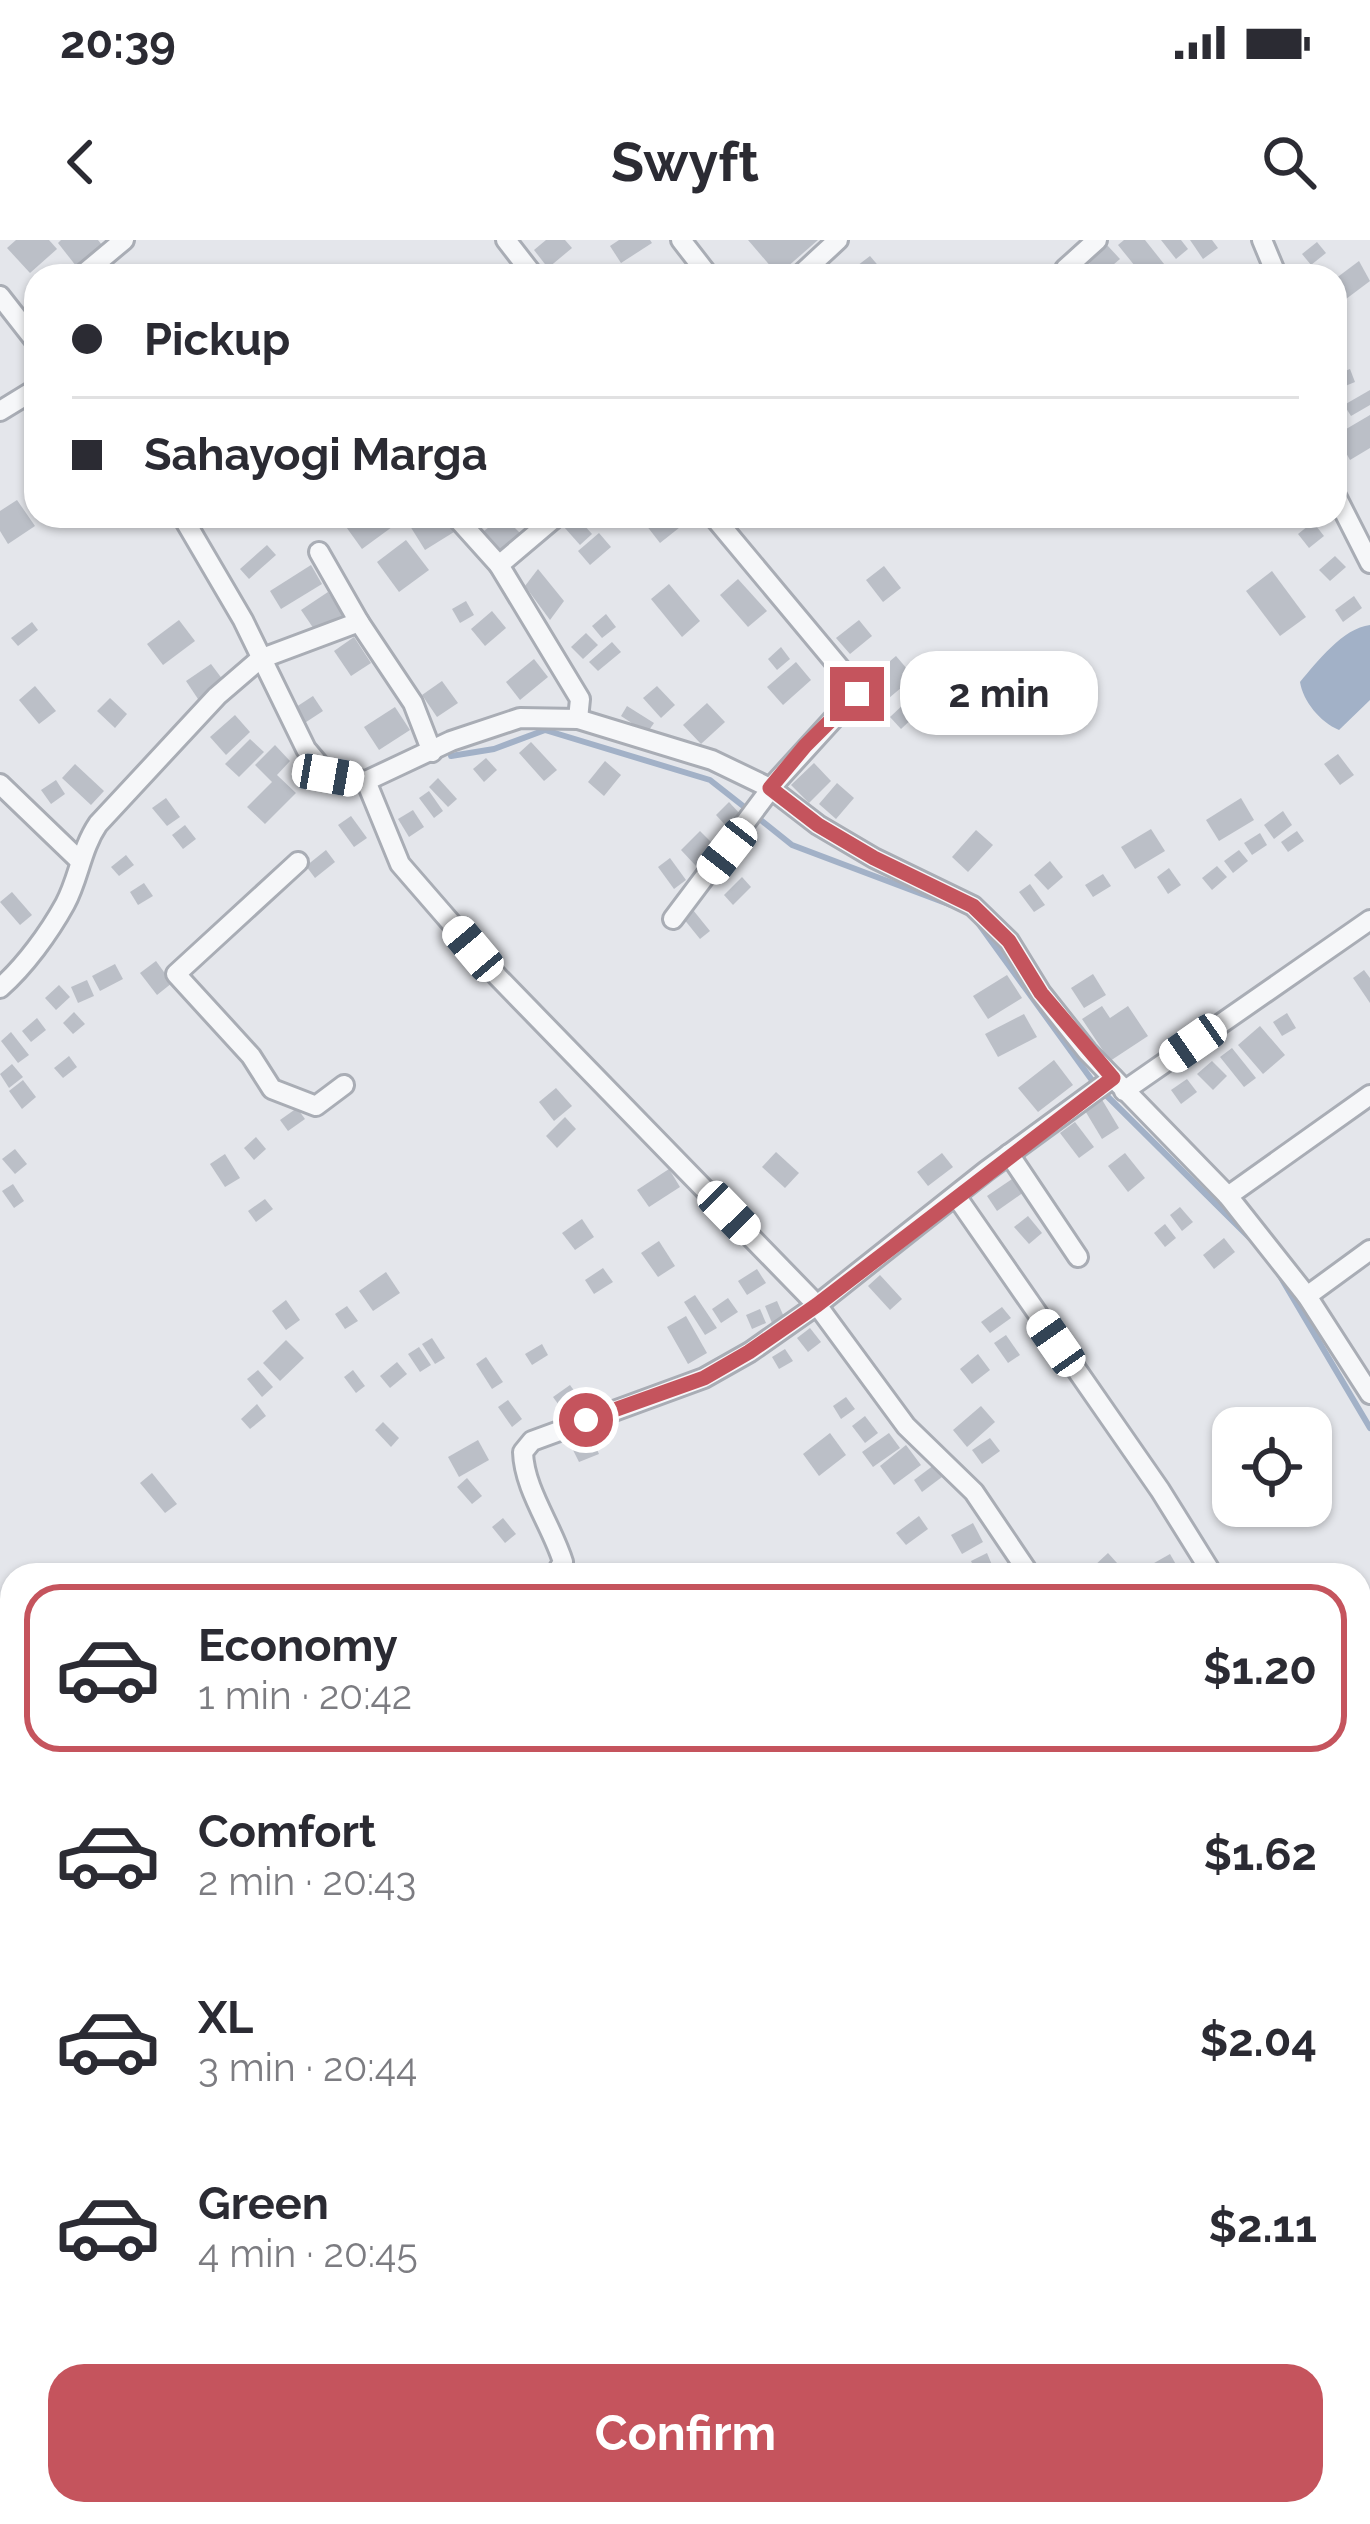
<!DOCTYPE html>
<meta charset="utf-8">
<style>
body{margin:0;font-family:Raleway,sans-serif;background:#f7f7f7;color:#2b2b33;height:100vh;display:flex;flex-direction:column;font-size:45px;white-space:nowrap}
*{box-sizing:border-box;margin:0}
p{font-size:39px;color:#7c7c81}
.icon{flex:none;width:66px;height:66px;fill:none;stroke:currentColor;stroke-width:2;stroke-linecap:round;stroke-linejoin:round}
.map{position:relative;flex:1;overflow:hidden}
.sheet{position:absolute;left:0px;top:1323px;width:1371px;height:963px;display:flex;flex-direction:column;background:#fff;border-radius:36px 36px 0 0;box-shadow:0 3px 9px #0004}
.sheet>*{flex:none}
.banner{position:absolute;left:24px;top:24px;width:1323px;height:264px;border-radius:36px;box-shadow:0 3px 9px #0004;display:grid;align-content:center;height:264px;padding:0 48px;background:#fff}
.fabs{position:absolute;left:1212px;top:1167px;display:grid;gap:24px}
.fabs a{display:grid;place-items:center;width:120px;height:120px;border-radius:24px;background:#fff;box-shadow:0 3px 9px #0004;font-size:60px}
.end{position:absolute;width:54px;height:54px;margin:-27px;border:15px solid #c5545d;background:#fff;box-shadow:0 0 0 6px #fff}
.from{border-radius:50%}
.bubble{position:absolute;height:84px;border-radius:36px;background:#fff;box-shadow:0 3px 9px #0004;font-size:39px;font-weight:700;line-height:84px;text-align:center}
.car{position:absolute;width:36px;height:72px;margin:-36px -18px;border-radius:15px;box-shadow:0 0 9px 3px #0007;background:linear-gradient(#fff 24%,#345 0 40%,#fff 0 76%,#345 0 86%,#fff 0)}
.banner b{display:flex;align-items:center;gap:42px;height:114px;font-size:45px}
.banner b+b{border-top:3px solid #e1e1e2}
.banner i{width:30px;height:30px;background:#2b2b33}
ul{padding:21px 0 0;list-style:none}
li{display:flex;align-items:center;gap:36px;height:168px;margin:0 24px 18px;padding:0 24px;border:6px solid transparent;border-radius:36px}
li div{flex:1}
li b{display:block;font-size:45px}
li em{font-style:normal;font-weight:700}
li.active{border-color:#c5545d}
li>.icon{width:108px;height:108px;stroke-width:1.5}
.action{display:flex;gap:24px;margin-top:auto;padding:24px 48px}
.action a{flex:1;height:138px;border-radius:36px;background:#c5545d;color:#fff;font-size:48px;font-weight:700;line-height:138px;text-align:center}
.status{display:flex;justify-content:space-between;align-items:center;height:84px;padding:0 60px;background:#fff;direction:ltr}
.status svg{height:33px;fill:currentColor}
header{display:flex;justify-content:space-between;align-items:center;height:156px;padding:0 48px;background:#fff;font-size:54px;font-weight:700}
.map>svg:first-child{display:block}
.water{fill:#a2b1c7}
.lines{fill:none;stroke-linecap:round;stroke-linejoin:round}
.stream{stroke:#a2b1c7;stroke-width:6}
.building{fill:#bbbfc7}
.minor-casing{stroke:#a9adb5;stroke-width:24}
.minor{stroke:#f6f7f9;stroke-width:18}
.route{stroke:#c5545d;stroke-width:15}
</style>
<div class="status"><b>20:39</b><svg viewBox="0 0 49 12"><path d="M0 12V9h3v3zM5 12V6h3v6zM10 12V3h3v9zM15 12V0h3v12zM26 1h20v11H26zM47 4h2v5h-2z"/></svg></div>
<header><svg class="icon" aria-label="back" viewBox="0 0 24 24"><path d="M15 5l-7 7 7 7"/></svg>Swyft<svg class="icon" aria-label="search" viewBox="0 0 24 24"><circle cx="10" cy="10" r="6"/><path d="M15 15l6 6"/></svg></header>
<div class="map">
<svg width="1370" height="2284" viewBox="0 0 1370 2284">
<rect width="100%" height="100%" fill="#e4e6eb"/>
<path class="water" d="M1370,385v75l-31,30c-19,-8 -36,-29 -39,-48 17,-20 43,-54 70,-57z"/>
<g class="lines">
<g class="stream">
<path d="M451,516l43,-7 51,-19 165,50 42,33"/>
<path d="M762,581l30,24 159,60"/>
<path d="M973,676l121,167"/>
<path d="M1106,855l148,147"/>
<path d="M1277,1031l93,157"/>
</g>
</g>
<g class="building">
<path d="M16,0h33l8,9 -27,24 -23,-25z"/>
<path d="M61,0h37l8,10 -26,21 -22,-28z"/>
<path d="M546,0h19l7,8 -24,20 -14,-18z"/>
<path d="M619,0h31l2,3 -31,20 -11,-17z"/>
<path d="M748,0h70l-40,35z"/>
<path d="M1124,0h21l27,34 -29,2 -25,-31z"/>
<path d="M1161,0h20l7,9 -12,10z"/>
<path d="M1190,0h22l6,8 -15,11z"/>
<path d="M1317,2l9,11 -15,12 -9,-11z"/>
<path d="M1107,5l13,14 -20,17 -12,-14z"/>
<path d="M870,16l17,20h-29l-5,-7z"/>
<path d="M1359,21l11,20 -32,24 -3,-26z"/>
<path d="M1350,129l5,13 -17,7 -3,-14z"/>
<path d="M1370,150v15l-19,11 -7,-11z"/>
<path d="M1370,175v33l-20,12 -14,-25z"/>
<path d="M17,260l18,26 -27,18 -8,-13v-20z"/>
<path d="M355,276h29l8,11 -30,22 -18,-25z"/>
<path d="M426,276h17l11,16 -29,18 -15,-24z"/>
<path d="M503,276l20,20 -21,17 -18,-22z"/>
<path d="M576,276l16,18 -12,11 -16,-18z"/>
<path d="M639,276h55l-34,27z"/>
<path d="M1313,282l11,14 -15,12 -11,-14z"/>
<path d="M599,293l12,14 -21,18 -12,-14z"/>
<path d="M406,300l23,30 -30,22 -22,-30z"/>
<path d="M267,305l9,10 -27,24 -9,-10z"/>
<path d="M1335,316l11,11 -16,14 -11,-11z"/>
<path d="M311,325l11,19 -41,25 -11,-18z"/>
<path d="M884,326l17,22 -18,14 -17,-22z"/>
<path d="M538,329l26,32 -14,19 -25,-34z"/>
<path d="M1272,331l34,46 -26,19 -34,-45z"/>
<path d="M738,339l29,32 -19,16 -28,-32z"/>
<path d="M669,344l31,37 -18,16 -31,-38z"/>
<path d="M328,352l16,25 -26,18 -17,-25z"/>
<path d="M1354,356l8,12 -19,14 -8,-12z"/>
<path d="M466,361l8,14 -14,8 -8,-14z"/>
<path d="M492,371l14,17 -21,18 -14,-17z"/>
<path d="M606,374l10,13 -14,11 -10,-12z"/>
<path d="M179,380l16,21 -32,24 -16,-21z"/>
<path d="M859,380l13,16 -22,18 -14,-16z"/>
<path d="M32,382l6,8 -20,16 -7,-8z"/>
<path d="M586,393l12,12 -15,14 -12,-12z"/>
<path d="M354,397l17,26 -20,13 -17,-25z"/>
<path d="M612,402l9,10 -23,19 -9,-9z"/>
<path d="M781,407l9,12 -13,11 -9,-11z"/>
<path d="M896,416l18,21 -25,21 -18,-21z"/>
<path d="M534,419l14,18 -28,23 -14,-18z"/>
<path d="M796,422l15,18 -28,25 -16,-18z"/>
<path d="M211,424l15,20 -26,18 -14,-21z"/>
<path d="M442,441l16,22 -21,14 -15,-22z"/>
<path d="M35,446l21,25 -17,13 -20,-24z"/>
<path d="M657,446l18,19 -14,13 -18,-20z"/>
<path d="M313,456l10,15 -23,15 -10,-15z"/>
<path d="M940,457l19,18 -10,11 -19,-18z"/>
<path d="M110,458l17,16 -12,14 -18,-17z"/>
<path d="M707,463l18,19 -24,22 -18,-19z"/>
<path d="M905,463l11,12 -15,14 -11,-12z"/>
<path d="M627,466l27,17 -7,10 -26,-17z"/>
<path d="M395,467l15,23 -31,20 -15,-23z"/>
<path d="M235,475l15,17 -24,23 -16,-18z"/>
<path d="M250,499l14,13 -25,25 -14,-13z"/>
<path d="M531,502l26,28 -13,11 -25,-28z"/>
<path d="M275,505l15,16 -13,14 19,18 -31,31 -18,-17 25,-25 -17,-17z"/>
<path d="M1338,514l16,21 -14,10 -16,-21z"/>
<path d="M486,518l11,12 -13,12 -11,-13z"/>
<path d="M605,521l16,14 -17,21 -16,-14z"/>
<path d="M814,523l17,18 -22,22 -18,-18z"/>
<path d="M75,524l29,27 -13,14 -29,-27z"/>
<path d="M438,538l19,21 -9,8 -19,-20z"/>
<path d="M56,540l9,14 -14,10 -10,-14z"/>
<path d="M837,543l17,15 -18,21 -17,-15z"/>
<path d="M429,551l14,20 -9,7 -15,-20z"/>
<path d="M166,558l14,19 -13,9 -15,-18z"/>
<path d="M1241,558l13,22 -35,21 -13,-21z"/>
<path d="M729,562l12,13 -14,12 -11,-12z"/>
<path d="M413,570l11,17 -15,10 -11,-18z"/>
<path d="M1283,571l9,14 -18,14 -10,-14z"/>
<path d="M351,576l16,22 -13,9 -16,-22z"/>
<path d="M185,585l11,14 -13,10 -11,-14z"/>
<path d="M1151,589l14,22 -30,18 -14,-22z"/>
<path d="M976,590l17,15 -25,27 -16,-15z"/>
<path d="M700,591l16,16 -20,19 -15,-16z"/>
<path d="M1297,591l7,10 -16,11 -7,-10z"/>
<path d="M1260,593l7,12 -15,10 -8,-12z"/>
<path d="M326,610l9,12 -20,16 -9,-12z"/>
<path d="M1239,610l9,11 -15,12 -9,-12z"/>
<path d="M126,615l8,10 -15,11 -8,-9z"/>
<path d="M670,618l16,22 -12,9 -16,-22z"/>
<path d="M1050,621l13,16 -15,13 -14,-15z"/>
<path d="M1217,626l10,11 -15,13 -10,-12z"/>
<path d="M1169,628l12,17 -13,9 -11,-17z"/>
<path d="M1103,634l8,12 -18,11 -8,-12z"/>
<path d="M742,637l9,10 -18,18 -9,-10z"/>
<path d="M144,643l9,13 -15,9 -8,-13z"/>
<path d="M1030,644l15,21 -11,7 -15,-20z"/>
<path d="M12,652l20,23 -12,10 -20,-23z"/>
<path d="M693,670l17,21 -10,8 -17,-21z"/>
<path d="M156,721l16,22 -15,12 -17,-22z"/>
<path d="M115,724l8,15 -23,12 -8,-15z"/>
<path d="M1364,730l6,8v25l-17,-25z"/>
<path d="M1093,734l13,21 -22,13 -13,-20z"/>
<path d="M1007,735l15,23 -34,21 -15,-23z"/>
<path d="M87,740l7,16 -16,7 -7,-16z"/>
<path d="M59,745l11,12 -14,13 -11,-12z"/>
<path d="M1102,766l8,12 18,-12 20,30 -38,25 -28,-42z"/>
<path d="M74,772l11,12 -12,10 -10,-11z"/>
<path d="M1287,773l9,15 -14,8 -9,-14z"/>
<path d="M1024,774l13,23 -39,20 -13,-23z"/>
<path d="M37,778l9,12 -15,12 -9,-11z"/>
<path d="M1260,786l25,29 -22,19 -25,-29z"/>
<path d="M11,792l18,23 -11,8 -17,-22z"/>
<path d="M1232,808l24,30 -12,9 -24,-30z"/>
<path d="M69,816l8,11 -14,11 -9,-10z"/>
<path d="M1054,820l19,25 -35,27 -20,-24z"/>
<path d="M1212,821l15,15 -14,14 -16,-16z"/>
<path d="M12,824l11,13 -14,11 -9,-14z"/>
<path d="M1187,839l10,13 -16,12 -10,-14z"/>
<path d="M23,840l13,17 -14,12 -13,-18z"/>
<path d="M556,848l16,18 -18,15 -15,-19z"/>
<path d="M1101,858l18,30 -17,11 -18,-30z"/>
<path d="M297,868l8,11 -17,12 -8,-11z"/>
<path d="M565,877l11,12 -19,19 -11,-12z"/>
<path d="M1075,882l19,25 -15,11 -19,-25z"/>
<path d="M256,897l10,12 -12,11 -10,-12z"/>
<path d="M15,909l12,15 -12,10 -13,-15z"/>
<path d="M776,912l23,21 -14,15 -23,-21z"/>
<path d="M942,913l11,14 -25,19 -11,-14z"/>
<path d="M1125,913l20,25 -17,14 -20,-26z"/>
<path d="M225,914l15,24 -15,9 -15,-23z"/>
<path d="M669,929l11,18 -31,20 -12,-17z"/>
<path d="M1015,937l9,15 -27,19 -10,-15z"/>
<path d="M13,944l11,17 -10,7 -12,-17z"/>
<path d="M265,959l8,10 -17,13 -8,-11z"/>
<path d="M1180,967l13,15 -11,9 -12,-16z"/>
<path d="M1028,976l14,17 -13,11 -15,-17z"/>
<path d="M582,979l12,18 -19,13 -13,-17z"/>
<path d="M1165,984l11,14 -11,9 -11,-14z"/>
<path d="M1224,998l11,14 -21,17 -11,-14z"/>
<path d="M659,1001l16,25 -17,11 -17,-24z"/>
<path d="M603,1028l10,14 -19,12 -9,-14z"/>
<path d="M757,1029l9,14 -19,12 -9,-14z"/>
<path d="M386,1032l14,21 -27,18 -14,-20z"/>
<path d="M880,1035l22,24 -12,11 -22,-24z"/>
<path d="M695,1055l22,33 -12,7 -21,-33z"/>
<path d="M728,1058l10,14 -17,11 -9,-14z"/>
<path d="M286,1060l14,20 -14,10 -14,-19z"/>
<path d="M777,1061l7,16 -12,6 -7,-17z"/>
<path d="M347,1066l11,15 -13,8 -10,-15z"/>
<path d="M1002,1067l9,11 -21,15 -9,-11z"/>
<path d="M760,1069l6,14 -14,6 -6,-14z"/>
<path d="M686,1076l21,37 -19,11 -21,-37z"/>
<path d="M810,1088l11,14 -13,10 -11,-14z"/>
<path d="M1006,1095l14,20 -12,8 -14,-20z"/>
<path d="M432,1098l13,20 -10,6 -13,-20z"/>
<path d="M286,1100l18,18 -24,23 -17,-18z"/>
<path d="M542,1104l6,11 -16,10 -7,-11z"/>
<path d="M419,1107l12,18 -11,7 -12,-18z"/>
<path d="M785,1109l8,12 -14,8 -7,-12z"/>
<path d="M978,1114l12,16 -18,14 -12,-15z"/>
<path d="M486,1117l17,25 -11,7 -16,-25z"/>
<path d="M397,1122l10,12 -17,14 -10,-12z"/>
<path d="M258,1130l15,17 -11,10 -15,-18z"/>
<path d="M353,1130l12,16 -9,7 -12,-16z"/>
<path d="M570,1145l11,15 -17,12 -11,-15z"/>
<path d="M846,1157l9,12 -14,10 -8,-13z"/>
<path d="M508,1160l14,19 -10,8 -14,-20z"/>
<path d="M257,1164l9,12 -16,13 -9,-10z"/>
<path d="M981,1166l14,16 -28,25 -14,-17z"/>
<path d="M865,1176l13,17 -13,10 -13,-17z"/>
<path d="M383,1182l16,16 -8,9 -16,-17z"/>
<path d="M830,1193l16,22 -27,21 -16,-22z"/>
<path d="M889,1193l11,15 -27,19 -11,-15z"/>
<path d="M990,1198l10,13 -18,13 -10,-14z"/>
<path d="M478,1200l11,20 -30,17 -11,-20z"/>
<path d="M593,1201l6,13 -20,8 -6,-12z"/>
<path d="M906,1205l15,20 -27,20 -14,-19z"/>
<path d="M934,1225l8,12 -20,15 -8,-12z"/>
<path d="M152,1233l25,31 -12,9 -25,-30z"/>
<path d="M467,1238l15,18 -10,8 -15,-17z"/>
<path d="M919,1276l9,13 -22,16 -10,-12z"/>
<path d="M503,1278l13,16 -11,9 -13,-16z"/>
<path d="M973,1283l10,19 -21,12 -11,-19z"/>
<path d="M987,1313l5,12 -16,7 -5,-11z"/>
<path d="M1108,1313l9,10 -16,12 -8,-8z"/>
<path d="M1170,1314l12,21h-40l-2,-4z"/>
<path d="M1366,1590l4,6v16l-6,5 -5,-6v-15z"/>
<path d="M1370,2102v35l-7,3 -4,-8v-24z"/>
<path d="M1367,2217l3,4 -2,30 -9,-10v-17z"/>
</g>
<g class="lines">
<g class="minor-casing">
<g id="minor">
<path d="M506,0l28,36"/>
<path d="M681,0l28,36"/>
<path d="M1262,0l15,36"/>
<path d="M81,36l43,-36"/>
<path d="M799,36l39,-36"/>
<path d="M1072,36l-7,-7 32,-29"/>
<path d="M0,56l36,46"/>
<path d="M0,171l36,-22"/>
<path d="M1335,254l35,69"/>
<path d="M182,276l61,104 63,129 22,26 38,6 85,-40 69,-23 58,1 134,41 58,28 48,37 56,33 99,48 36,35 32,52 46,58 141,145 79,100 63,98"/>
<path d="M455,276l44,49"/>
<path d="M557,276l-58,49 81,134 -2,20"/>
<path d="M319,312l40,70 54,81 19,49"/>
<path d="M366,541l34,83 98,113 319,328 89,121 68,66 56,83"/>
<path d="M0,544l79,76"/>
<path d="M298,622l-122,112 75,82 21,33 44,17 28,-21"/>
<path d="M673,679l102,-136 82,-90 -3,-8 -141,-169"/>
<path d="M0,748c25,-22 49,-55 65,-84 14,-26 16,-55 33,-80l119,-128 43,-37 99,-37"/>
<path d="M1124,851l246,-171"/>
<path d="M1009,914l69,103"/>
<path d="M956,956l204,294 53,85"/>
<path d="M1228,956l142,-101"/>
<path d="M1307,1056l63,-46"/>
<path d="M555,1335l8,-13c-11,-36 -39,-73 -40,-110l9,-11 172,-63 46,-26 67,-47 169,-134 127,-93"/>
<path d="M1359,1533l11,15"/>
<path d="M1359,1823l11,17"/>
<path d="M0,2048l12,-7"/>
<path d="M0,2163l12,20"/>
<path d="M68,2274l6,10"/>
<path d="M798,2274l4,10"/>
</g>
</g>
<use href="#minor" class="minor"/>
</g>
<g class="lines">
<path class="route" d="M586,1180l118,-42 45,-26 68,-47 296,-227 -72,-85 -32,-52 -36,-35 -99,-48 -56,-33 -48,-37 35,-42 52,-52"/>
</g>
</svg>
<div class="fabs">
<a><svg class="icon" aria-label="locate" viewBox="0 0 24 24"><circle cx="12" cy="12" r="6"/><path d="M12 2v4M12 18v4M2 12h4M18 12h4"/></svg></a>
</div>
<i class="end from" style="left:586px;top:1180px"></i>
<i class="end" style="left:857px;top:454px"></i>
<div class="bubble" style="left:900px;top:411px;width:198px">2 min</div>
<i class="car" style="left:328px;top:535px;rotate:100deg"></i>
<i class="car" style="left:727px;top:611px;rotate:218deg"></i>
<i class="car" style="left:473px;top:709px;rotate:320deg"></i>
<i class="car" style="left:1193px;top:803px;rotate:235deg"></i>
<i class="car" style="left:729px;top:973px;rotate:136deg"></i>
<i class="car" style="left:1056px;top:1103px;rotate:325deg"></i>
<div class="banner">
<b><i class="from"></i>Pickup</b>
<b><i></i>Sahayogi Marga</b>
</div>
<section class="sheet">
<ul>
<li class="active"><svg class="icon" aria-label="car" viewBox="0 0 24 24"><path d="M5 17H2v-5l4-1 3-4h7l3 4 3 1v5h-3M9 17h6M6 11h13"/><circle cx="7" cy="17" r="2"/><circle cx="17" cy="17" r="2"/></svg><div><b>Economy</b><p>1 min · 20:42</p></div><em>$1.20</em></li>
<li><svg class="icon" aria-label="car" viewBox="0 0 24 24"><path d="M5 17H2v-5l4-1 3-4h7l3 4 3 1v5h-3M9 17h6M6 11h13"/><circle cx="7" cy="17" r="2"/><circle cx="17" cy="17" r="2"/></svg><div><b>Comfort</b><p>2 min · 20:43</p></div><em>$1.62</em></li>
<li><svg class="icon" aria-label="car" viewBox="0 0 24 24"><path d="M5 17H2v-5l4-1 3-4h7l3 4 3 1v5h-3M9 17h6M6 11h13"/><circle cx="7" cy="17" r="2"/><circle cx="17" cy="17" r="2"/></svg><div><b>XL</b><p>3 min · 20:44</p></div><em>$2.04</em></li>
<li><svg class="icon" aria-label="car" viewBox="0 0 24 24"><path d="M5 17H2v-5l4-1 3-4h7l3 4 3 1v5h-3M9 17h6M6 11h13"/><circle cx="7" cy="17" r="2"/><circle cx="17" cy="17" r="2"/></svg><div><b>Green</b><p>4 min · 20:45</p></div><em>$2.11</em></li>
</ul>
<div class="action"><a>Confirm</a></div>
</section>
</div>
